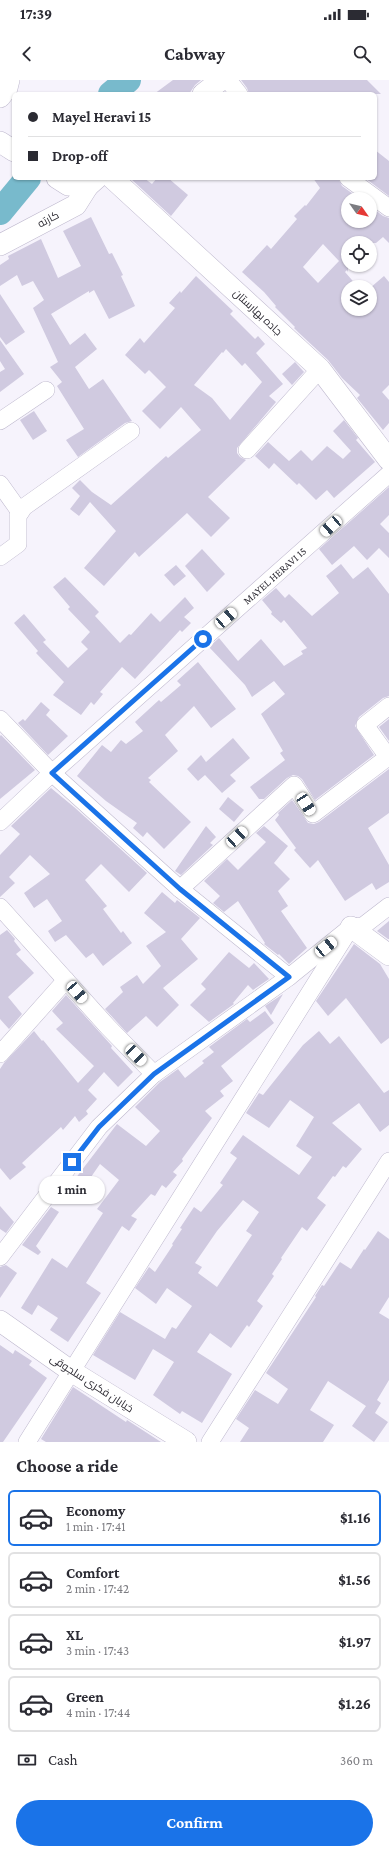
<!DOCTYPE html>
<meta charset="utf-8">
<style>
body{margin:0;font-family:"Crimson Pro",Cairo,serif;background:#f2f2f3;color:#2b2b33;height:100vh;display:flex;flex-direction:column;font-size:15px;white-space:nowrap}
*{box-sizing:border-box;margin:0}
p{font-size:13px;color:#7c7c81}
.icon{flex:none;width:22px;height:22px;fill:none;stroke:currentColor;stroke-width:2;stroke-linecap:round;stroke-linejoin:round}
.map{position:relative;height:1362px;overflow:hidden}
.panel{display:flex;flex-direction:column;background:#fff;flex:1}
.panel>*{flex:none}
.top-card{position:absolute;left:12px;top:12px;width:365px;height:88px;border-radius:6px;box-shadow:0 1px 3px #0004;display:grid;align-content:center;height:88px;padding:0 16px;background:#fff}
.needle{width:26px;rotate:124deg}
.controls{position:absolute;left:341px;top:112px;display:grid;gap:8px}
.controls a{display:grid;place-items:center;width:36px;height:36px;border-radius:50%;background:#fff;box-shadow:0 1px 3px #0004;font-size:20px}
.end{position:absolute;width:18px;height:18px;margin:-9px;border:5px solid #1a73e8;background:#fff;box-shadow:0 0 0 2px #fff}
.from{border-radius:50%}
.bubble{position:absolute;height:28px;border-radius:14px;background:#fff;box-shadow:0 1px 3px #0004;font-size:13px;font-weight:700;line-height:28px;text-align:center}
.car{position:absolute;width:12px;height:24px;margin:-12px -6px;border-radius:5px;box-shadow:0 0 3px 1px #0007;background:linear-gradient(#fff 24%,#345 0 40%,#fff 0 76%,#345 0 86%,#fff 0)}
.top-card b{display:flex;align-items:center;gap:14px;height:38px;font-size:15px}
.top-card b+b{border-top:1px solid #e1e1e2}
.top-card i{width:10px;height:10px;background:#2b2b33}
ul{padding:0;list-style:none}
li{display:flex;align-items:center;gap:12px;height:56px;margin:0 8px 6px;padding:0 8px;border:2px solid #e1e1e2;border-radius:6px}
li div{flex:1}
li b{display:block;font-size:15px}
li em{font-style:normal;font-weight:700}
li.on{border-color:#1a73e8}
li>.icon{width:36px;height:36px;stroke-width:1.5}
h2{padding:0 16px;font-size:18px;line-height:48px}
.pay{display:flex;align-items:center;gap:10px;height:44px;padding:0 16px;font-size:15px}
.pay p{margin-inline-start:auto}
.action{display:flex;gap:8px;margin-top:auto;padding:8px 16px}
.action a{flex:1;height:46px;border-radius:24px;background:#1a73e8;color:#fff;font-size:16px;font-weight:700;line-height:46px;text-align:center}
.status{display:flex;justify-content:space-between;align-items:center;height:28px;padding:0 20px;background:#fff;direction:ltr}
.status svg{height:11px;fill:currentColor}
header{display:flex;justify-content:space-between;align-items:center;height:52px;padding:0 16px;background:#fff;font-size:18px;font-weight:700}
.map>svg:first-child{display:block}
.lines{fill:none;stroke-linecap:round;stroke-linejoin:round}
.river{stroke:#78bacc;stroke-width:26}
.building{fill:#d0cae0;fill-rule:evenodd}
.minor-casing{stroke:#bfb9ce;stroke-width:18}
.tertiary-casing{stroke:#bfb9ce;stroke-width:22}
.minor{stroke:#fff;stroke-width:17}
.tertiary{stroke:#fff;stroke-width:21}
.route{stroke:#1a73e8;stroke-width:5}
.labels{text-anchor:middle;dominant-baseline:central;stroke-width:4;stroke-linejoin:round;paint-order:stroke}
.street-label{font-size:11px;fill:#2f2d35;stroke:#fff}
</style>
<div class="status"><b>17:39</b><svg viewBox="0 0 49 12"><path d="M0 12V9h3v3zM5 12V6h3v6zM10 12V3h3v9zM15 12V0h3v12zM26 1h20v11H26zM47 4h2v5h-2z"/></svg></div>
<header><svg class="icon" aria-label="back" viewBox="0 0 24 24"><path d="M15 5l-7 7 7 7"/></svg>Cabway<svg class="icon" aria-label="search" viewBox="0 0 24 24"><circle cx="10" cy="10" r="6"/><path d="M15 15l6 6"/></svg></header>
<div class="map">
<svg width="389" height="1362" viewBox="0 0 389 1362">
<rect width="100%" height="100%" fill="#f6f3fc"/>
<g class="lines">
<g class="river">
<path d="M111,14l17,-14"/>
<path d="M0,132l28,-34"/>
</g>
</g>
<g class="building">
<path d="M173,0h28l-6,5 -6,9h-35z"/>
<path d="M241,0h126l14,14h-132l-2,-6z"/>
<path d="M375,70l14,11v35l-24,-18h10z"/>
<path d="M130,98h14l8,6 5,-6h11l20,17 -17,21z"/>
<path d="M313,98h25l4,8 18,13h-12v22h22v-15l13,10 6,2v25l-6,-6 -7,6h-28v29l-1,-2 -2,2 13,15h-10v22h22v-21l14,-12 5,6v103l-7,7 7,8v23l-6,7 -26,-32 3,-3 -18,-17 -14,-18 -29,-27 -5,-5 1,-1 -20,-20 1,-1 -12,-14 -22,-20 25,-27 4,4 26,-30 -3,-3 11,-11 1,1 14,-18zM323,164l16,17 -21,22 -15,-16z"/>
<path d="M91,137l18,37 3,-1 11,22 -2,1 14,30 -26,13 -15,-29 -5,3v-2l-38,23 19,31 15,-12 12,16 -22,18 14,22 14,-10 29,42 -7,2 -47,34 -12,-17 18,-11 -27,-43 5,-4 -12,-15 8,-5 -25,-54 11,-8 -11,-19 -11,5 -5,-11 -17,11v-21l9,-6 -1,-3 33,-17 17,39 23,-12 -18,-35z"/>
<path d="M196,196l37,35 -3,3 25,25 3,-3 7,8 -9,9 27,31 -14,12 7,6 -39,46v5l3,4 6,3 -38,37 22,21 -19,19 -24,-24 -48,44 -4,-5 -31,34 -20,-18 32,-37 -26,-29 -11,14 -9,-7 10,-13 -8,-8 8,-8 12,12 19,13 55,-49 2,2 33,-28 -20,-23 -21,22 -18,-18 24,-24 -17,-17 -4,4 -20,-19 15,-17 4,5 31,-35 -6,-5 11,-12 1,2zM226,269l16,17 3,-3 17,19 -32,38 -18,-22 -18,-13 28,-33 1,1z"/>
<path d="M0,214l25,38 -19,13 -6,-8z"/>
<path d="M0,260l24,34 -24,18v-20l5,-3 -5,-8z"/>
<path d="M295,282l9,10 -12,13 -10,-11z"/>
<path d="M34,331l13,20 -14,9 -13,-20z"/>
<path d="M344,340l14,18 -2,2 19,22 -41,36 -7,-8 -11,10 -17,-17 -2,2 -23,-22 -5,6 -14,-13 13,-14 21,19 12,-11 11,11 15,-15 16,13 8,-8 -18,-20z"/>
<path d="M389,407v28l-9,9 9,9v25l-10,-10 -12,12 -13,-14 -22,19 -13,-16z"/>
<path d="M202,469l23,25 -18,18 -22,-26z"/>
<path d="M341,484l12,15 15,-12 21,27v102l-6,2 -24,19 -4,9 19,29 -59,45 -13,-21 -4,-3 -5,-1 -6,3 -23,21h-5l-9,-12 35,-27 -5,-7 3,-2 -22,-37 24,-20 -11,-13 -22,16 -7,-12 -36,-38 10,-9 19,23 23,-22 23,27 19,-12 -2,-3 6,-3 -23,-28 -3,3 -10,-9 1,-2 -10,-12 14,-12 9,10 4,-4 23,22 27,-23 -13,-17z"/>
<path d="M176,485l10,11 -12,10 -10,-11z"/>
<path d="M65,497l34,35 -4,4 25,27 9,-9 2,1 20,-22 9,9 25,-25 9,11 -10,9 7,6 -9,9 -2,-2 -45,49 -13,-12 -22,25 3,2 -9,11 -3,-3 -10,13 -28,-20 11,-13 -28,-29 2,-2 -24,-28 10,-9 22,26 -3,2 25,26 20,-19 -7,-7 9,-10 -22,-23 2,-2 -17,-20z"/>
<path d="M198,582l38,47 -25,19 -17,-22 -29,29 13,16 -30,27 3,2 -2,2 42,40 -27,27 -17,-17 -4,5 -10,-9 4,-5 -31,-22 -29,-25 25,-31 9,7 10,-12 5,4 17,-13 -8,-9 24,-22 2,2 20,-17 -4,-4z"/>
<path d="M41,622l9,8 -4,5 22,21 -20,19 -30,-32 5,-4 2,2z"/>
<path d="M389,639v22l-10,-14z"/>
<path d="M1,655l34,35 -35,29v-63z"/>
<path d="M233,658l17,20 -20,17 6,6 -14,12 -17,-18 -7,6 -11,-12 14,-14 5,7z"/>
<path d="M389,689v44l-21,15 21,37v17l-13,8 -4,-7 -27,18 -27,-41 -8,8 -16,-18 2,-2 -21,-28 4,-5 -1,-2 14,-13 16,23 6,1 5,-2z"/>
<path d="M51,708l23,19 73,66 -18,19 -28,-28 -16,16 22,26 -4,3 18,24 2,-2 9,12 -29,23 -10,-13 -7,5 -20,-23 -11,7 -7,-11 14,-10 -15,-22 -13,9 -10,-15 26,-19 -20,-19 -21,22 6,6 -15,14v-42l20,-21 -9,-8z"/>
<path d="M228,717l16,13 -10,12 -15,-13z"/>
<path d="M206,746l10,11 -6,6 3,2 -32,30 -6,-4z"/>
<path d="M264,746l24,20 -14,17 16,16 -12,12 10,15 -7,5 26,37 -18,16 -10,-10 -1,1 -14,-11 1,-1 -27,-42 -14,11 -11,-9 7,-7 -16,-15 23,-22 11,11 28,-28 -10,-9z"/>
<path d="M162,812l13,11 2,-3 23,18 -19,21 17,20 -35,29 16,17 -22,22 -11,-11 -19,17 -22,-24 18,-17 -3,-5 17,-12 6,9 18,-18 -15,-20 20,-14 -22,-19z"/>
<path d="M389,841v18h-1l-11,-8z"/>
<path d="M7,850l8,9 -1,2 7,9 -5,4 18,19 -26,24 14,17 -13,15 -9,-10v-84z"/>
<path d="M354,864l26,20 9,15v59l-8,6 -35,-46 -18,18 -12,-15z"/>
<path d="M229,872l20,16 5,-5 15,16 -16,11 -5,-5 -15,18 1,1 -25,18 -19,-17 16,-16 -5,-5z"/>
<path d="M283,914l-12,21 -6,-9z"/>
<path d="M66,915l46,51 -1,2 22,24 -15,15 -14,-15 -16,18 9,9 -11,12 2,3 -9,8 -4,-6 -12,14 -2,-3 -39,36 4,4 -16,13 -10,-12v-99l4,-6 30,-32 8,10 1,-1 35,43 16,-17 -38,-37 7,-6 -11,-12z"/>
<path d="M265,931l9,12 -53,43 12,15 -13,10 4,5 -19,15 7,7 -30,41 1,2 -10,11 4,3 -11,13 -4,-3 -7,11 -4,-2 -20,22 6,3 -8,12 -7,-5 -36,57 15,10 -33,49 -18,-12 8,-12 -20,-13 -6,10 -11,-7 31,-50 15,10 36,-55 -6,-4 22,-29 -19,-16 -18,26 -10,-7 45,-59 29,22 14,-15 -25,-24 25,-25 18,-13 7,9 19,-15 -2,-2 12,-9 -5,-5 38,-28 3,3z"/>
<path d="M319,951l11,13 9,-8 45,57 5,-3v35l-9,7 -21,-29 -27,20 30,26 -16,19 -3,-2 -8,11 -2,-1 -16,22 9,7 -19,26 -5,-4 -21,31 1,1 -10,15 2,2 -17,25 6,5 -14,21 -2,-2 -16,23 -21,-15 -13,19 35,22 -30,49 -20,-12 -2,3 -27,-19 21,-33 -21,-13 -18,31 -42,-25 27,-43 45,27 7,-12 4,2 16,-23 -25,-18 -11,16 -21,-16 14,-21 6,5 18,-27 -1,-1 10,-15 -2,-1 14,-21 7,5 22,-27 -3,-2 17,-25 -7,-5 13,-18 56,40 13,-18 -16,-11 18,-29 -24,-17 -21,28 -23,-15 13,-20 4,2 40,-50zM243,1120l16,12 -13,19 6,4 -35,52 -19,-14 4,-6 -7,-4 22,-32z"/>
<path d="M0,1126l14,16 -8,11 -6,-4z"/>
<path d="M51,1127l8,5 -23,34 5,6 -3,3 -16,-10z"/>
<path d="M378,1151l11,8v58l-10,16 10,6v61l-12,20 4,3 -6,10 13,9 -14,20 -22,-16 14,-20 -38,-25 -18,29 24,15 -11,17h-83l9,-14 -13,-9 19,-29 23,14 10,-15 -22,-16 50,-76 -1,-1 7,-11 2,1 16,-24 11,7 13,-20 1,1z"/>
<path d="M6,1185l11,8 -17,25v-31z"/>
<path d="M0,1265l13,9 2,-4 17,11 -3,4 18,13 -44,64h-3z"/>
<path d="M73,1307l53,35 1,-2 34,22h-115l-5,-3z"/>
</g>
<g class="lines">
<g class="minor-casing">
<g id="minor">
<path d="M228,0l11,14"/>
<path d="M348,98l41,30"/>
<path d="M0,341l46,-31"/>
<path d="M247,370l73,-81"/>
<path d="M0,404l20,28"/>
<path d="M0,477l18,-13v-28l6,-9 107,-76"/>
<path d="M0,639l52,54 128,116 109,88"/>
<path id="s1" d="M0,742l52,-49 337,-299"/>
<path d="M180,809l114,-104 19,29 75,-57 -23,-32 24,-19"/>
<path d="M0,827l108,120 46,47"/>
<path d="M0,974l66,-74"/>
<path d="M0,1177l99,-130 55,-53 135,-97 62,-50 12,-1 26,-20"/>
<path d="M27,1362l324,-515"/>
<path d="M210,1362l179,-281"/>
</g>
</g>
<g class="tertiary-casing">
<g id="tertiary">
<path d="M203,14l18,-14"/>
<path d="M0,17l7,-9 2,-8"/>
<path d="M0,62l14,9"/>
<path d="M57,98l11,7 20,1 9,-8"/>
<path d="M112,98l208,191 69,91"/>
<path d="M0,165l76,-40 12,-19"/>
<path d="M351,847l38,28"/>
<path d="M0,1241l71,50 115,71"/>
</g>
</g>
<use href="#minor" class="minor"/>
<use href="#tertiary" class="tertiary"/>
</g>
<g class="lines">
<path class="route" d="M72,1082l27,-35 55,-53 135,-97 -109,-88 -128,-116 151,-134"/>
</g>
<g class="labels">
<g class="street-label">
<text transform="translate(48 139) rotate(-28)">کارته</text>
<text transform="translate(258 232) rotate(43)">جاده بهارستان</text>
<text stroke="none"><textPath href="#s1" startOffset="369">MAYEL HERAVI 15</textPath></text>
<text transform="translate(92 1303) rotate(33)">خیابان فکری سلجوقی</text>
</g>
</g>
</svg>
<div class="controls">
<a><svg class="needle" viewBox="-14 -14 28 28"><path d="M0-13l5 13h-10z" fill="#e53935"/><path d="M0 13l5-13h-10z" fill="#7c7c81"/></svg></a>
<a><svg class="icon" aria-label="locate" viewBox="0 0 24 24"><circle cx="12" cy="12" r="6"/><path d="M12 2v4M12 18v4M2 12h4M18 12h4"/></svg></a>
<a><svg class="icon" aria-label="layers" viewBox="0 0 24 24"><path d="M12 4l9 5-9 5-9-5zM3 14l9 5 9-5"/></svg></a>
</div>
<i class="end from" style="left:203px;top:559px"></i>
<i class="end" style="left:72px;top:1082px"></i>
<div class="bubble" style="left:39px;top:1096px;width:66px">1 min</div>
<i class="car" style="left:331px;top:446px;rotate:228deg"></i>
<i class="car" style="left:226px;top:538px;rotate:49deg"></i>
<i class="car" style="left:306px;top:724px;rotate:147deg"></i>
<i class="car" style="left:237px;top:757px;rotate:47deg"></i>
<i class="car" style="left:326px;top:867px;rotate:51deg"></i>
<i class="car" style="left:77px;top:912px;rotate:139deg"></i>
<i class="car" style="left:136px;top:975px;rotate:135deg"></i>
<div class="top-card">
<b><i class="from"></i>Mayel Heravi 15</b>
<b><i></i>Drop-off</b>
</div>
</div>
<section class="panel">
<h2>Choose a ride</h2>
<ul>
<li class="on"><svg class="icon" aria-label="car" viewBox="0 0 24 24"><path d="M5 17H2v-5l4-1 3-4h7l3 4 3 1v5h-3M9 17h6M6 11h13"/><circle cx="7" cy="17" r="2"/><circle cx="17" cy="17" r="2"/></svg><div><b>Economy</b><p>1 min · 17:41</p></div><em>$1.16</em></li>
<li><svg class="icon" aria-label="car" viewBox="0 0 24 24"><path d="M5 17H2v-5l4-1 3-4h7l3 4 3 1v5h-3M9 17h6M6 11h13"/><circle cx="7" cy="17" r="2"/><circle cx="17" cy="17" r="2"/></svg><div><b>Comfort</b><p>2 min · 17:42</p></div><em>$1.56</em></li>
<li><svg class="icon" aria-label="car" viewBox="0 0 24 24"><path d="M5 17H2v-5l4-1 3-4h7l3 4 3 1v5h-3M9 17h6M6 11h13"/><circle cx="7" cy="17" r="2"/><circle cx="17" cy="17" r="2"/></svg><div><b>XL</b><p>3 min · 17:43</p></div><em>$1.97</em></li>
<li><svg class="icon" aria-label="car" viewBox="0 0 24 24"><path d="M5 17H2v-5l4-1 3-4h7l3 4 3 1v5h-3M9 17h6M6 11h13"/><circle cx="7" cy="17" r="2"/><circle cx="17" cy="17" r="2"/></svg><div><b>Green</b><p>4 min · 17:44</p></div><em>$1.26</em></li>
</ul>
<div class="pay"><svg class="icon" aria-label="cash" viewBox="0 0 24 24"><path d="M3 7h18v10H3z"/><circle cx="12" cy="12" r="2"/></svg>Cash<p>360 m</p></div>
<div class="action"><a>Confirm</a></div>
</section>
